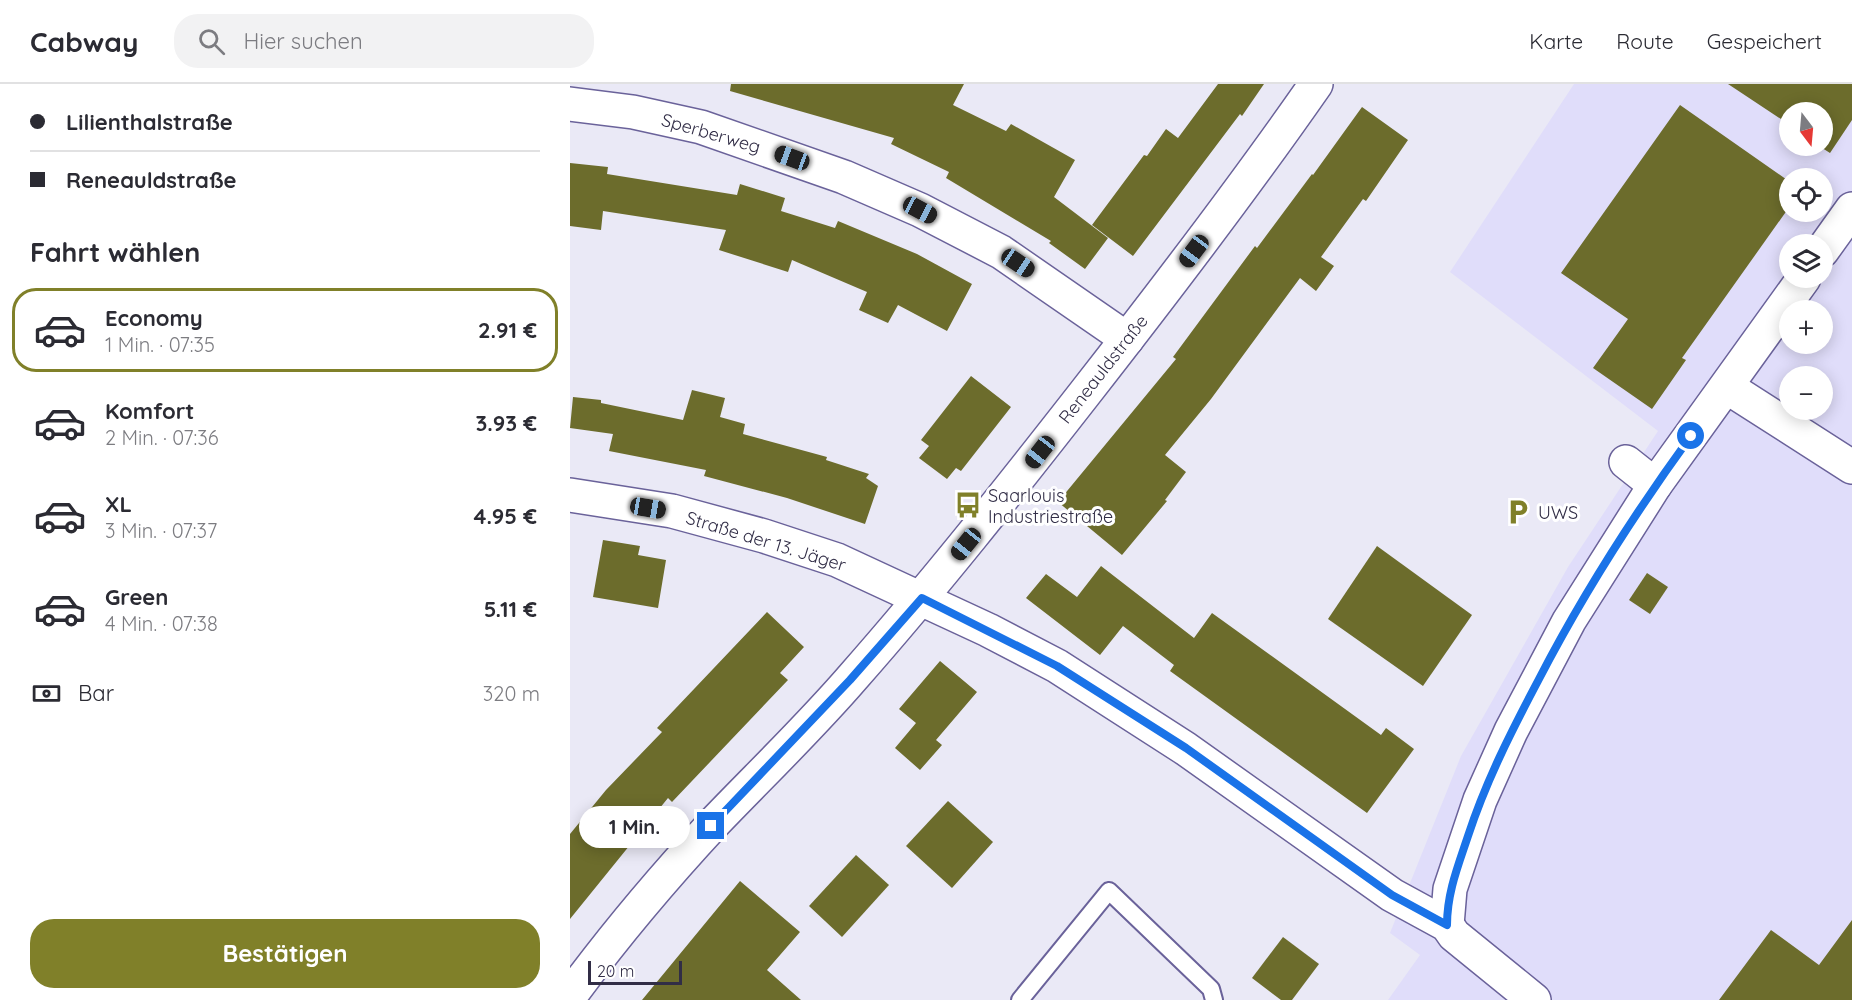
<!DOCTYPE html>
<html lang="de">
<meta charset="utf-8">
<style>
body{margin:0;font-family:Quicksand,sans-serif;background:#f2f2f3;color:#2b2b33;height:100vh;display:flex;flex-direction:column;font-size:22px;white-space:nowrap}
*{box-sizing:border-box;margin:0}
p{font-size:20px;color:#7c7c81}
.icon{flex:none;width:33px;height:33px;fill:none;stroke:currentColor;stroke-width:2;stroke-linecap:round;stroke-linejoin:round}
.map{position:relative;flex:1;overflow:hidden}
.sheet{display:flex;flex-direction:column;background:#fff;width:570px}
.sheet>*{flex:none}
.top-card{display:grid;align-content:center;height:132px;padding:0 30px;background:#fff}
.needle{width:39px;rotate:164deg}
.buttons{position:absolute;left:1209px;top:18px;display:grid;gap:12px}
.buttons a{display:grid;place-items:center;width:54px;height:54px;border-radius:50%;background:#fff;box-shadow:0 3px 15px #0003;font-size:30px}
.scale{position:absolute;left:18px;bottom:15px;width:94px;box-sizing:border-box;padding-left:6px;border:3px solid #312d46;border-top:0;font-size:16px;line-height:21px;white-space:nowrap;color:#312d46;-webkit-text-stroke:4px #fff;paint-order:stroke}
.end{position:absolute;width:27px;height:27px;margin:-14px;border:8px solid #1a73e8;background:#fff;box-shadow:0 0 0 3px #fff}
.from{border-radius:50%}
.bubble{position:absolute;height:42px;border-radius:21px;background:#fff;box-shadow:0 3px 15px #0003;font-size:20px;font-weight:700;line-height:42px;text-align:center}
.car{position:absolute;width:18px;height:36px;margin:-18px -9px;border-radius:8px;box-shadow:0 0 4px 2px #0007;background:linear-gradient(#222 24%,#8ab4d8 0 40%,#222 0 76%,#8ab4d8 0 86%,#222 0)}
.top-card b{display:flex;align-items:center;gap:21px;height:57px;font-size:22px}
.top-card b+b{border-top:2px solid #e1e1e2}
.top-card i{width:15px;height:15px;background:#2b2b33}
ul{padding:0;list-style:none}
li{display:flex;align-items:center;gap:18px;height:84px;margin:0 12px 9px;padding:0 18px;border:3px solid transparent;border-radius:24px}
li div{flex:1}
li b{display:block;font-size:22px}
li em{font-style:normal;font-weight:700}
li.active{border-color:#808029}
li>.icon{width:54px;height:54px;stroke-width:1.5}
h2{padding:0 30px;font-size:27px;line-height:72px}
.pay{display:flex;align-items:center;gap:15px;height:66px;padding:0 30px;font-size:22px}
.pay p{margin-inline-start:auto}
.button{display:flex;gap:12px;margin-top:auto;padding:12px 30px}
.button a{flex:1;height:69px;border-radius:24px;background:#808029;color:#fff;font-size:24px;font-weight:700;line-height:69px;text-align:center}
header{display:flex;align-items:center;gap:36px;box-sizing:border-box;height:84px;padding:0 30px;background:#fff;border-bottom:2px solid #e1e1e2}
header strong{font-size:28px}
nav{display:flex;gap:33px;margin-inline-start:auto;font-size:21px}
.search{width:420px;height:54px;background:#f2f2f3;display:flex;align-items:center;gap:15px;box-sizing:border-box;padding:0 21px;border-radius:24px;color:#7c7c81;font-size:22px}
main{display:flex;flex:1;min-height:0}
.map>svg:first-child{display:block}
.built{fill:#e0ddfa;fill-rule:evenodd}
.building{fill:#6c6c2c}
.lines{fill:none;stroke-linecap:round;stroke-linejoin:round}
.service-casing{stroke:#6a629a;stroke-width:20}
.minor-casing{stroke:#6a629a;stroke-width:36}
.service{stroke:#fff;stroke-width:16}
.minor{stroke:#fff;stroke-width:33}
.route{stroke:#1a73e8;stroke-width:8}
.labels{text-anchor:middle;dominant-baseline:central;stroke-width:6;stroke-linejoin:round;paint-order:stroke}
.street-label{font-size:18px;fill:#312d46;stroke:#fff}
.poi-label{font-size:18px;fill:#312d46;stroke:#fff;text-anchor:start}
</style>
<header>
<strong>Cabway</strong>
<div class="search"><svg class="icon" aria-label="search" viewBox="0 0 24 24"><circle cx="10" cy="10" r="6"/><path d="M15 15l6 6"/></svg>Hier suchen</div>
<nav><a>Karte</a><a>Route</a><a>Gespeichert</a></nav>
</header>
<main>
<section class="sheet">
<div class="top-card">
<b><i class="from"></i>Lilienthalstraße</b>
<b><i></i>Reneauldstraße</b>
</div>
<h2>Fahrt wählen</h2>
<ul>
<li class="active"><svg class="icon" aria-label="car" viewBox="0 0 24 24"><path d="M5 17H2v-5l4-1 3-4h7l3 4 3 1v5h-3M9 17h6M6 11h13"/><circle cx="7" cy="17" r="2"/><circle cx="17" cy="17" r="2"/></svg><div><b>Economy</b><p>1 Min. · 07:35</p></div><em>2.91 €</em></li>
<li><svg class="icon" aria-label="car" viewBox="0 0 24 24"><path d="M5 17H2v-5l4-1 3-4h7l3 4 3 1v5h-3M9 17h6M6 11h13"/><circle cx="7" cy="17" r="2"/><circle cx="17" cy="17" r="2"/></svg><div><b>Komfort</b><p>2 Min. · 07:36</p></div><em>3.93 €</em></li>
<li><svg class="icon" aria-label="car" viewBox="0 0 24 24"><path d="M5 17H2v-5l4-1 3-4h7l3 4 3 1v5h-3M9 17h6M6 11h13"/><circle cx="7" cy="17" r="2"/><circle cx="17" cy="17" r="2"/></svg><div><b>XL</b><p>3 Min. · 07:37</p></div><em>4.95 €</em></li>
<li><svg class="icon" aria-label="car" viewBox="0 0 24 24"><path d="M5 17H2v-5l4-1 3-4h7l3 4 3 1v5h-3M9 17h6M6 11h13"/><circle cx="7" cy="17" r="2"/><circle cx="17" cy="17" r="2"/></svg><div><b>Green</b><p>4 Min. · 07:38</p></div><em>5.11 €</em></li>
</ul>
<div class="pay"><svg class="icon" aria-label="cash" viewBox="0 0 24 24"><path d="M3 7h18v10H3z"/><circle cx="12" cy="12" r="2"/></svg>Bar<p>320 m</p></div>
<div class="button"><a>Bestätigen</a></div>
</section>
<div class="map">
<svg width="1282" height="916" viewBox="0 0 1282 916">
<rect width="100%" height="100%" fill="#eae9f6"/>
<path class="built" d="M1004,0h278v916h-464l32,-45 -30,-22 71,-177 107,-189 90,-136 -208,-159zM1220,28h32v34h-32zM1220,94h32v34h-32zM1220,160h32v34h-32zM1220,226h32v34h-32zM1220,292h32v34h-32z"/>
<g class="building">
<path d="M161,0h233l-11,21 53,26 5,-7 64,36 -21,37 54,41 -23,31 -36,-26 2,-2 -105,-63 3,-6 -58,-28 3,-6 -164,-47z"/>
<path d="M648,0h46l-22,32 -2,-2 -107,142 -41,-31 52,-70 3,1 19,-27 12,9z"/>
<path d="M1158,0h124v36l-22,33 -11,-7h3v-34h-32v13z"/>
<path d="M1110,21l110,77v24l-108,152 4,2 -34,49 -59,-41 35,-49 -67,-46z"/>
<path d="M792,23l46,33 -42,61 -3,-2 -42,58 13,9 -18,25 -16,-13 -89,121 -46,56 21,17 -21,28 2,1 -45,54 -64,-53 118,-143 -3,-2 82,-111 2,2 55,-74 1,1z"/>
<path d="M0,79l38,4 -1,7 130,21 3,-11 45,14 -4,13 54,17 3,-7 79,33 55,30 -25,47 -49,-26 -10,18 -29,-13 8,-18 -75,-32 -4,12 -69,-22 7,-20 -123,-19 -2,19 -31,-4z"/>
<path d="M401,292l40,31 -50,64 -5,-3 -9,11 -28,-21 10,-12 -8,-6z"/>
<path d="M122,306l33,8 -5,19 25,7 -2,10 84,23 -1,3 43,14 -3,4 12,8 -13,38 -78,-26 -83,-22 2,-6 -97,-19 4,-17 -43,-6 3,-31 28,3v3l82,17z"/>
<path d="M33,456l37,6 -2,9 28,5 -8,48 -65,-11z"/>
<path d="M807,462l95,69 -49,71 -95,-67z"/>
<path d="M531,482l93,72 18,-25 169,122 5,-7 28,21 -47,64 -197,-142 4,-6 -51,-39 -23,29 -74,-57 20,-24 31,23z"/>
<path d="M1077,489l21,14 -18,27 -21,-14z"/>
<path d="M197,528l37,35 -24,26 8,7 -116,122 -4,-4 -98,121v-85l36,-44 56,-58 -5,-4z"/>
<path d="M370,577l37,31 -41,48 6,5 -22,25 -25,-22 21,-25 -17,-14z"/>
<path d="M378,717l45,41 -41,46 -46,-42z"/>
<path d="M286,771l33,30 -47,52 -33,-31z"/>
<path d="M170,797l60,51 -33,38 34,30h-159z"/>
<path d="M1282,836v80h-133l52,-70 48,35z"/>
<path d="M713,853l36,27 -27,36h-11l-29,-22z"/>
</g>
<g class="lines">
<g class="service-casing">
<path id="service" d="M450,916l89,-109 102,98 3,11"/>
</g>
<g class="minor-casing">
<g id="minor">
<path d="M0,20l63,8 68,15 143,50 76,33 81,42 126,87"/>
<path d="M1252,167l30,-42"/>
<path d="M1157,303l125,80"/>
<path d="M1056,378l29,23"/>
<path d="M0,411l102,16 92,25 73,24 151,70 69,36 129,83 206,146 55,30 7,10 80,65"/>
<path d="M877,841l3,-36 30,-89 31,-69 58,-110 86,-136 149,-207"/>
<path d="M0,912c44,-60 93,-118 144,-173 46,-48 95,-95 139,-146 81,-92 157,-188 232,-284 79,-101 158,-204 231,-309"/>
</g>
</g>
<use href="#service" class="service"/>
<use href="#minor" class="minor"/>
</g>
<g class="lines">
<path class="route" d="M141,742l139,-146 72,-82 135,68 129,82 206,147 55,30c0,-32 11,-59 21,-89 18,-55 44,-106 71,-157 44,-85 96,-166 152,-243"/>
</g>
<defs>
<g id="bus-bare" transform="scale(2.07)"><path d="M-5-6H5V4H4V6H2V4H-2V6H-4V4H-5ZM-3.5-4V0h7V-4ZM-3.5 1.2v1.5H-2V1.2ZM2 1.2v1.5H3.5V1.2Z" fill="#808029" stroke="#fff" stroke-width="2.5" paint-order="stroke"/></g>
<g id="parking-bare" transform="scale(2.07)"><path d="M-3.5-5.5H1a3.5 3.5 0 0 1 0 7H-1V5.5H-3.5ZM-1-3.4V-.6H.8a1.4 1.4 0 0 0 0-2.8Z" fill="#808029" stroke="#fff" stroke-width="2.5" paint-order="stroke"/></g>
</defs>
<g fill-rule="evenodd">
<use href="#bus-bare" x="398" y="421"/>
<use href="#parking-bare" x="948" y="428"/>
</g>
<g class="labels">
<g class="street-label">
<text transform="translate(141 49) rotate(16)">Sperberweg</text>
<text transform="translate(533 285) rotate(-52)">Reneauldstraße</text>
<text transform="translate(196 457) rotate(17)">Straße der 13. Jäger</text>
</g>
<g class="poi-label">
<text x="418" y="411">Saarlouis<tspan x="418" dy="21">Industriestraße</tspan></text>
<text x="968" y="428">UWS</text>
</g>
</g>
</svg>
<div class="buttons">
<a><svg class="needle" viewBox="-14 -14 28 28"><path d="M0-13l5 13h-10z" fill="#e53935"/><path d="M0 13l5-13h-10z" fill="#7c7c81"/></svg></a>
<a><svg class="icon" aria-label="locate" viewBox="0 0 24 24"><circle cx="12" cy="12" r="6"/><path d="M12 2v4M12 18v4M2 12h4M18 12h4"/></svg></a>
<a><svg class="icon" aria-label="layers" viewBox="0 0 24 24"><path d="M12 4l9 5-9 5-9-5zM3 14l9 5 9-5"/></svg></a>
<a>+</a>
<a>−</a>
</div>
<div class="scale">20 m</div>
<i class="end from" style="left:1121px;top:352px"></i>
<i class="end" style="left:141px;top:742px"></i>
<div class="bubble" style="left:9px;top:722px;width:111px">1 Min.</div>
<i class="car" style="left:222px;top:74px;rotate:290deg"></i>
<i class="car" style="left:350px;top:126px;rotate:118deg"></i>
<i class="car" style="left:624px;top:167px;rotate:217deg"></i>
<i class="car" style="left:448px;top:179px;rotate:124deg"></i>
<i class="car" style="left:470px;top:368px;rotate:218deg"></i>
<i class="car" style="left:78px;top:424px;rotate:100deg"></i>
<i class="car" style="left:396px;top:460px;rotate:219deg"></i>
</div>
</main>
